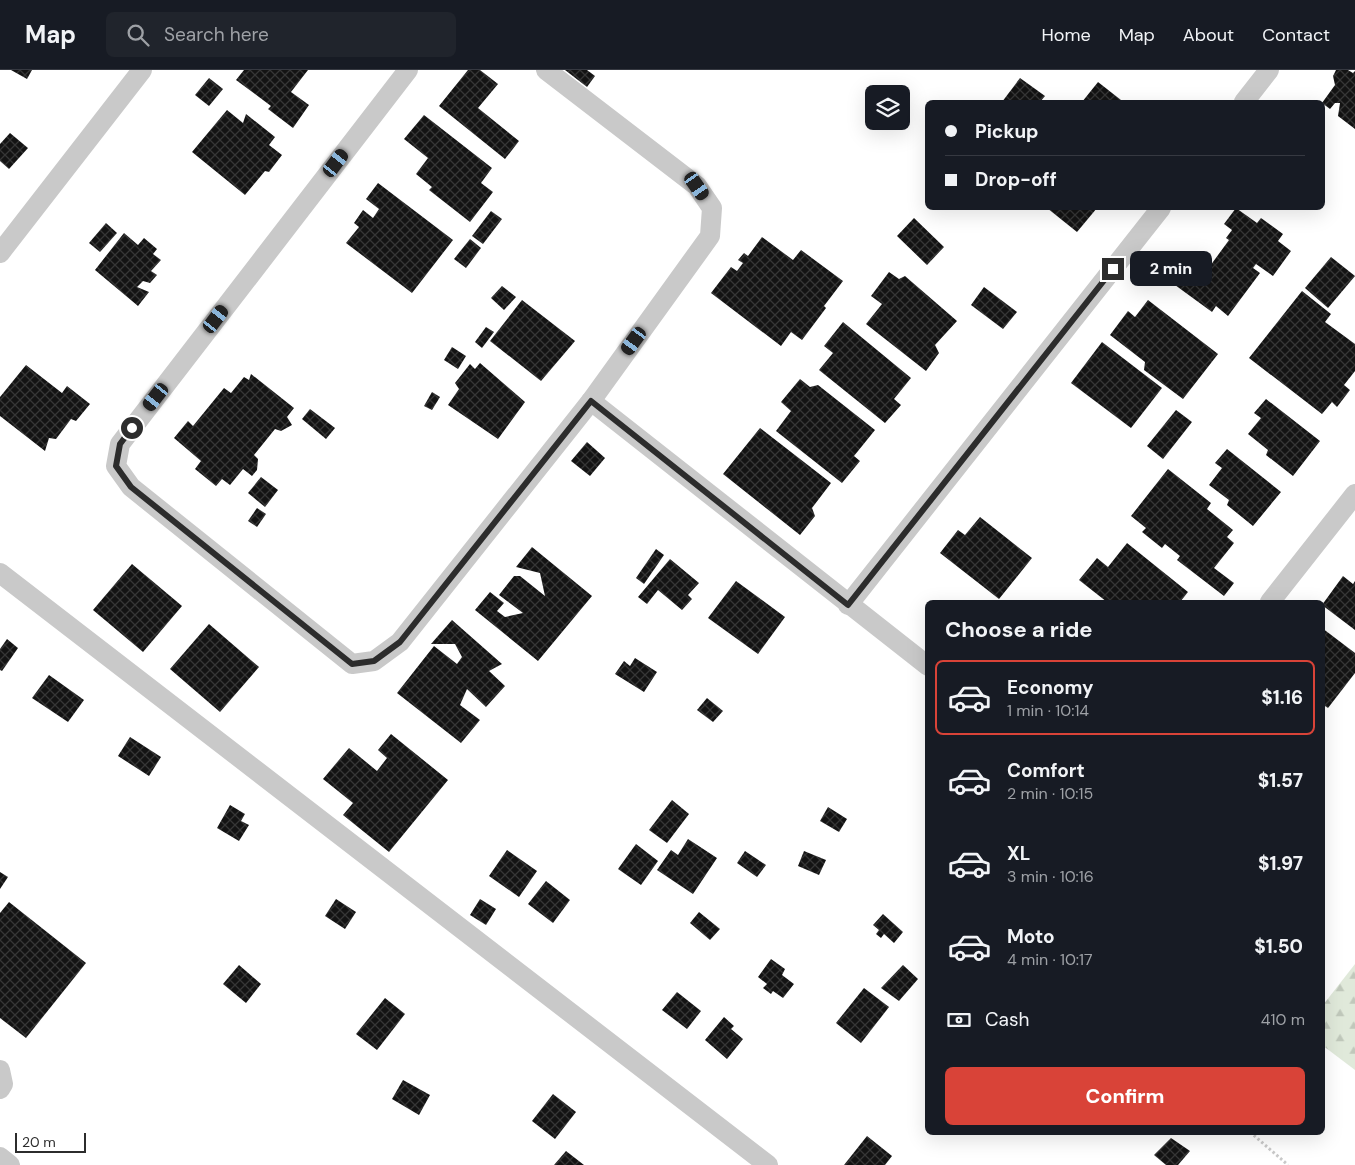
<!DOCTYPE html>
<meta charset="utf-8">
<style>
body{margin:0;font-family:"DM Sans",sans-serif;background:#20242c;color:#f1f3f6;height:100vh;display:flex;flex-direction:column;font-size:19px;white-space:nowrap}
*{box-sizing:border-box;margin:0}
p{font-size:16px;color:#9ea1a6}
.icon{flex:none;width:28px;height:28px;fill:none;stroke:currentColor;stroke-width:2;stroke-linecap:round;stroke-linejoin:round}
.map{position:relative;flex:1;overflow:hidden}
.panel{position:absolute;left:925px;top:530px;width:400px;height:535px;display:flex;flex-direction:column;background:#171b24;border-radius:8px;box-shadow:0 5px 20px #0002}
.panel>*{flex:none}
.banner{position:absolute;left:925px;top:30px;width:400px;height:110px;border-radius:8px;box-shadow:0 5px 20px #0002;display:grid;align-content:center;height:110px;padding:0 20px;background:#171b24}
.tools{position:absolute;left:865px;top:15px;display:grid;gap:10px}
.tools a{display:grid;place-items:center;width:45px;height:45px;border-radius:8px;background:#171b24;box-shadow:0 5px 20px #0002;font-size:25px}
.scale{position:absolute;left:15px;bottom:12px;width:71px;box-sizing:border-box;padding-left:5px;border:2px solid #2c2c2c;border-top:0;font-size:14px;line-height:18px;white-space:nowrap;color:#2c2c2c;-webkit-text-stroke:4px #fff;paint-order:stroke}
.end{position:absolute;width:22px;height:22px;margin:-11px;border:6px solid #2c2c2c;background:#fff;box-shadow:0 0 0 2px #fff}
.from{border-radius:50%}
.bubble{position:absolute;height:35px;border-radius:8px;background:#171b24;box-shadow:0 5px 20px #0002;font-size:16px;font-weight:800;line-height:35px;text-align:center}
.car{position:absolute;width:15px;height:30px;margin:-15px -8px;border-radius:6px;box-shadow:0 0 4px 1px #0007;background:linear-gradient(#222 24%,#8ab4d8 0 40%,#222 0 76%,#8ab4d8 0 86%,#222 0)}
.banner b{display:flex;align-items:center;gap:18px;height:48px;font-size:19px}
.banner b+b{border-top:1px solid #363941}
.banner i{width:12px;height:12px;background:#f1f3f6}
ul{padding:0;list-style:none}
li{display:flex;align-items:center;gap:15px;height:75px;margin:0 10px 8px;padding:0 10px;border:2px solid transparent;border-radius:8px}
li div{flex:1}
li b{display:block;font-size:19px}
li em{font-style:normal;font-weight:800}
li.on{border-color:#d94338}
li>.icon{width:45px;height:45px;stroke-width:1.5}
h2{padding:0 20px;font-size:22px;line-height:60px}
.pay{display:flex;align-items:center;gap:12px;height:55px;padding:0 20px;font-size:19px}
.pay p{margin-inline-start:auto}
.cta{display:flex;gap:10px;margin-top:auto;padding:10px 20px}
.cta a{flex:1;height:58px;border-radius:8px;background:#d94338;color:#fff;font-size:20px;font-weight:800;line-height:58px;text-align:center}
header{display:flex;align-items:center;gap:30px;box-sizing:border-box;height:70px;padding:0 25px;background:#171b24;border-bottom:1px solid #363941}
header strong{font-size:24px}
nav{display:flex;gap:28px;margin-inline-start:auto;font-size:18px}
.search{width:350px;height:45px;background:#20242c;display:flex;align-items:center;gap:12px;box-sizing:border-box;padding:0 18px;border-radius:8px;color:#9ea1a6;font-size:19px}
.map>svg:first-child{display:block}
.forest{fill:url(#forest-firs)}
.building{fill:url(#building-cross-hatch)}
.lines{fill:none;stroke-linecap:round;stroke-linejoin:round}
.path{stroke:#c9c9c9;stroke-width:3;stroke-dasharray:2.5 2.5;stroke-linecap:butt}
.street{stroke:#c9c9c9;stroke-width:20}
.route{stroke:#2c2c2c;stroke-width:6}
</style>
<header>
<strong>Map</strong>
<div class="search"><svg class="icon" aria-label="search" viewBox="0 0 24 24"><circle cx="10" cy="10" r="6"/><path d="M15 15l6 6"/></svg>Search here</div>
<nav><a>Home</a><a>Map</a><a>About</a><a>Contact</a></nav>
</header>
<div class="map">
<svg width="1355" height="1095" viewBox="0 0 1355 1095">
<defs>
<pattern id="forest-firs" width="22" height="20" patternUnits="userSpaceOnUse" patternTransform="scale(1.25)"><rect width="22" height="20" fill="#e0e9da"/><path d="M5 1l3.5 6h-7zM16 11l3.5 6h-7z" fill="#c0c8bb"/></pattern>
<pattern id="building-cross-hatch" width="8" height="8" patternUnits="userSpaceOnUse" patternTransform="scale(1.25)"><rect width="8" height="8" fill="#131313"/><path d="M0 0l8 8M0 8l8-8" fill="none" stroke="#363636"/></pattern>
</defs>
<rect width="100%" height="100%" fill="#fff"/>
<path class="forest" d="M1355,894v106l-33,-25 1,-40z"/>
<g class="building">
<path d="M11,0h21l-5,9z"/>
<path d="M244,0h64l-17,22 18,13 -16,23 -25,-19 3,-3 -35,-26z"/>
<path d="M468,0h12l18,14 -20,24 41,33 -14,18 -66,-53z"/>
<path d="M565,0h22l8,6 -8,11z"/>
<path d="M1336,0h12l5,3 2,-2v58l-17,-13 2,-13h-5l-5,6 -8,-6 13,-18 -2,-9z"/>
<path d="M209,8l14,11 -14,17 -14,-11z"/>
<path d="M1020,8l25,18 -5,6h-38z"/>
<path d="M1098,12l23,18 9,2h-48z"/>
<path d="M227,40l16,13 3,-9 29,23 -6,8 13,10 -13,17 -4,-1 -20,24 -53,-43z"/>
<path d="M424,45l68,53 -11,15 12,9 -23,30 -41,-32 3,-3 -16,-13 12,-16 -24,-19z"/>
<path d="M10,63l18,15 -19,21 -9,-8v-17z"/>
<path d="M378,113l75,57 -41,53 -66,-50 13,-16 -5,-4 9,-13 10,8 6,-9 -13,-10z"/>
<path d="M1047,138h50l-20,24z"/>
<path d="M1236,138l21,15 4,-5 22,16 -5,7 13,10 -18,25 -17,-12 -3,4 7,5 -32,43 -12,-10 -4,6 -37,-27 14,-18 13,10 27,-37 -3,-2 6,-8 -8,-6z"/>
<path d="M491,141l11,8 -19,25 -11,-8z"/>
<path d="M914,148l30,29 -17,18 -30,-29z"/>
<path d="M106,153l11,10 -17,19 -11,-9z"/>
<path d="M124,163l14,12 6,-7 13,11 -4,5 8,6 -10,11 6,4 -7,8 -7,-2 -6,6 12,5 -11,14 -43,-36z"/>
<path d="M762,167l31,23 8,-10 42,31 -19,25 2,2 -24,32 -11,-8 -10,14 -70,-53 20,-26 6,4 6,-8 -5,-3 6,-7 4,3z"/>
<path d="M470,169l11,9 -15,20 -12,-9z"/>
<path d="M1331,187l24,19 -27,32 -23,-20z"/>
<path d="M889,202l10,7 6,-3 52,45 -22,24 4,8 -13,18 -60,-47 16,-20 -11,-8z"/>
<path d="M502,216l14,11 -12,13 -13,-12z"/>
<path d="M984,217l33,25 -14,17 -32,-24z"/>
<path d="M1302,221l29,23 -6,8 30,22v27l-11,14 6,5 -13,17 -5,-5 -10,12 -73,-56z"/>
<path d="M522,230l53,41 -34,40 -51,-40z"/>
<path d="M1148,230l70,54 -35,45 -39,-29 1,-8 -35,-27 18,-24 7,6z"/>
<path d="M843,252l68,56 -17,21 7,6 -16,18 -66,-53 14,-17 -9,-7z"/>
<path d="M486,257l8,5 -12,16 -7,-6z"/>
<path d="M1102,272l60,46 -31,40 -60,-45z"/>
<path d="M452,277l14,9 -8,13 -14,-9z"/>
<path d="M480,293l45,39 -27,37 -50,-34 11,-16 -4,-6 15,-19 5,5z"/>
<path d="M26,295l36,28 5,-7 23,18 -14,17 -5,-2 -15,20 -7,-1 -4,13 -45,-35v-19z"/>
<path d="M251,304l43,34 -7,9 5,8 -11,6 -6,-2 -21,26 4,4 -1,11 -5,6 -9,-7 -13,16 -8,-6 -6,7 -21,-17 6,-8 -27,-23 14,-17 5,5 31,-38 7,5 13,-16 5,3z"/>
<path d="M800,309l10,8 8,-2 57,45 -21,26 6,5 -18,22 -66,-52 15,-20 -10,-9z"/>
<path d="M432,322l8,5 -8,13 -8,-4z"/>
<path d="M1266,329l54,42 -27,35 -27,-21 2,-5 -20,-16 13,-16 -7,-5z"/>
<path d="M310,339l25,19 -9,11 -24,-20z"/>
<path d="M1176,340l16,12 -29,37 -16,-13z"/>
<path d="M760,358l71,55 -19,25 3,8 -15,19 -77,-61z"/>
<path d="M587,372l18,16 -15,18 -19,-15z"/>
<path d="M1227,379l54,43 -28,34 -26,-21 2,-5 -20,-15 13,-17 -7,-5z"/>
<path d="M1168,399l43,34 -4,6 26,21 -6,7 7,6 -20,25 20,15 -10,13 -47,-36 3,-4 -15,-12 -3,4 -20,-16 4,-4 -15,-12z"/>
<path d="M261,407l17,13 -13,17 -17,-14z"/>
<path d="M257,438l9,6 -9,13 -9,-6z"/>
<path d="M980,447l52,41 -33,41 -59,-46 18,-23 7,5z"/>
<path d="M1127,473l61,49 -8,10h-73l-28,-22 18,-22 11,9z"/>
<path d="M532,477l60,49 -54,65 -63,-51 15,-18 14,11 -7,8 8,6 18,-4 -24,-18 15,-19h6l25,20 -5,-23 -24,-6z"/>
<path d="M656,479l8,6 -20,29 -8,-6z"/>
<path d="M670,489l29,24 -11,12 4,4 -10,11 -24,-20 -11,14 -9,-7z"/>
<path d="M132,494l50,42 -39,46 -50,-42z"/>
<path d="M1343,506l10,8 2,-3v49l-33,-25z"/>
<path d="M736,511l49,36 -27,37 -50,-36z"/>
<path d="M452,550l50,44 -13,7 16,15 -19,21 -19,-18 -7,16 20,15 -19,23 -64,-50 37,-47 23,18 5,-7 -7,-13h-24z"/>
<path d="M209,554l50,43 -39,45 -50,-43z"/>
<path d="M1322,558l33,25v20l-27,35 -6,-4z"/>
<path d="M7,569l11,9 -16,23 -2,-1v-21z"/>
<path d="M635,588l22,14 -13,20 -29,-18 9,-13 6,5z"/>
<path d="M49,605l35,25 -16,22 -36,-24z"/>
<path d="M707,628l16,13 -10,11 -16,-12z"/>
<path d="M391,664l57,46 -59,72 -46,-37 10,-12 -30,-24 26,-31 28,23 10,-13 -9,-8z"/>
<path d="M130,667l31,20 -12,19 -31,-20z"/>
<path d="M672,730l17,14 -22,29 -18,-13z"/>
<path d="M230,735l15,9 -4,7 8,4 -10,16 -22,-13z"/>
<path d="M828,737l19,12 -8,13 -19,-11z"/>
<path d="M688,769l29,19 -24,36 -36,-24 14,-20 7,5z"/>
<path d="M636,774l22,17 -17,24 -23,-16z"/>
<path d="M507,780l30,21 -18,26 -30,-21z"/>
<path d="M745,781l21,14 -9,12 -20,-14z"/>
<path d="M804,781l22,9 -7,15 -21,-9z"/>
<path d="M0,802l8,5 -8,12z"/>
<path d="M546,811l24,19 -17,23 -25,-19z"/>
<path d="M336,829l20,13 -11,17 -20,-13z"/>
<path d="M480,829l16,10 -10,16 -16,-10z"/>
<path d="M9,832l77,61 -60,75 -26,-20v-105z"/>
<path d="M699,842l21,17 -10,11 -20,-17z"/>
<path d="M883,844l20,18 -9,11 -10,-9 -3,4 -5,-4 3,-4 -6,-5z"/>
<path d="M771,889l14,10 -3,6 12,9 -11,14 -10,-7 -2,3 -8,-6 4,-4 -9,-7z"/>
<path d="M239,895l22,19 -15,19 -23,-19z"/>
<path d="M903,895l15,14 -19,22 -18,-13z"/>
<path d="M864,918l25,19 -28,36 -25,-20z"/>
<path d="M677,922l24,19 -14,18 -25,-19z"/>
<path d="M385,928l20,16 -28,36 -21,-16z"/>
<path d="M724,947l10,9 -3,3 12,10 -16,20 -22,-19z"/>
<path d="M403,1010l27,15 -11,20 -27,-16z"/>
<path d="M553,1024l23,18 -21,27 -23,-18z"/>
<path d="M867,1066l25,20 -7,9h-41z"/>
<path d="M1171,1068l19,13 -12,14h-12l-12,-10z"/>
<path d="M566,1081l18,14h-30z"/>
</g>
<g class="lines">
<path class="path" d="M1250,1062l38,33"/>
<g class="street">
<path d="M408,0l-288,374 -4,22 15,21 221,177 22,-3 26,-19 191,-241 119,-165 2,-28 -15,-22 -151,-116"/>
<path d="M1244,32l25,-32"/>
<path d="M0,183l142,-183"/>
<path d="M591,331l337,265"/>
<path d="M0,503l768,592"/>
<path d="M1270,532l85,-108"/>
<path d="M848,535l313,-397"/>
<path d="M0,1000l3,14 -3,5"/>
<path d="M0,1087l10,8"/>
</g>
</g>
<g class="lines">
<path class="route" d="M132,358l-12,16 -4,22 15,21 221,177 22,-3 26,-19 191,-241 257,204 265,-336"/>
</g>
</svg>
<div class="tools">
<a><svg class="icon" aria-label="layers" viewBox="0 0 24 24"><path d="M12 4l9 5-9 5-9-5zM3 14l9 5 9-5"/></svg></a>
</div>
<div class="scale">20 m</div>
<i class="end from" style="left:132px;top:358px"></i>
<i class="end" style="left:1113px;top:199px"></i>
<div class="bubble" style="left:1130px;top:181px;width:82px">2 min</div>
<i class="car" style="left:336px;top:93px;rotate:37deg"></i>
<i class="car" style="left:697px;top:116px;rotate:145deg"></i>
<i class="car" style="left:216px;top:249px;rotate:37deg"></i>
<i class="car" style="left:634px;top:271px;rotate:216deg"></i>
<i class="car" style="left:156px;top:327px;rotate:218deg"></i>
<div class="banner">
<b><i class="from"></i>Pickup</b>
<b><i></i>Drop-off</b>
</div>
<section class="panel">
<h2>Choose a ride</h2>
<ul>
<li class="on"><svg class="icon" aria-label="car" viewBox="0 0 24 24"><path d="M5 17H2v-5l4-1 3-4h7l3 4 3 1v5h-3M9 17h6M6 11h13"/><circle cx="7" cy="17" r="2"/><circle cx="17" cy="17" r="2"/></svg><div><b>Economy</b><p>1 min · 10:14</p></div><em>$1.16</em></li>
<li><svg class="icon" aria-label="car" viewBox="0 0 24 24"><path d="M5 17H2v-5l4-1 3-4h7l3 4 3 1v5h-3M9 17h6M6 11h13"/><circle cx="7" cy="17" r="2"/><circle cx="17" cy="17" r="2"/></svg><div><b>Comfort</b><p>2 min · 10:15</p></div><em>$1.57</em></li>
<li><svg class="icon" aria-label="car" viewBox="0 0 24 24"><path d="M5 17H2v-5l4-1 3-4h7l3 4 3 1v5h-3M9 17h6M6 11h13"/><circle cx="7" cy="17" r="2"/><circle cx="17" cy="17" r="2"/></svg><div><b>XL</b><p>3 min · 10:16</p></div><em>$1.97</em></li>
<li><svg class="icon" aria-label="car" viewBox="0 0 24 24"><path d="M5 17H2v-5l4-1 3-4h7l3 4 3 1v5h-3M9 17h6M6 11h13"/><circle cx="7" cy="17" r="2"/><circle cx="17" cy="17" r="2"/></svg><div><b>Moto</b><p>4 min · 10:17</p></div><em>$1.50</em></li>
</ul>
<div class="pay"><svg class="icon" aria-label="cash" viewBox="0 0 24 24"><path d="M3 7h18v10H3z"/><circle cx="12" cy="12" r="2"/></svg>Cash<p>410 m</p></div>
<div class="cta"><a>Confirm</a></div>
</section>
</div>
